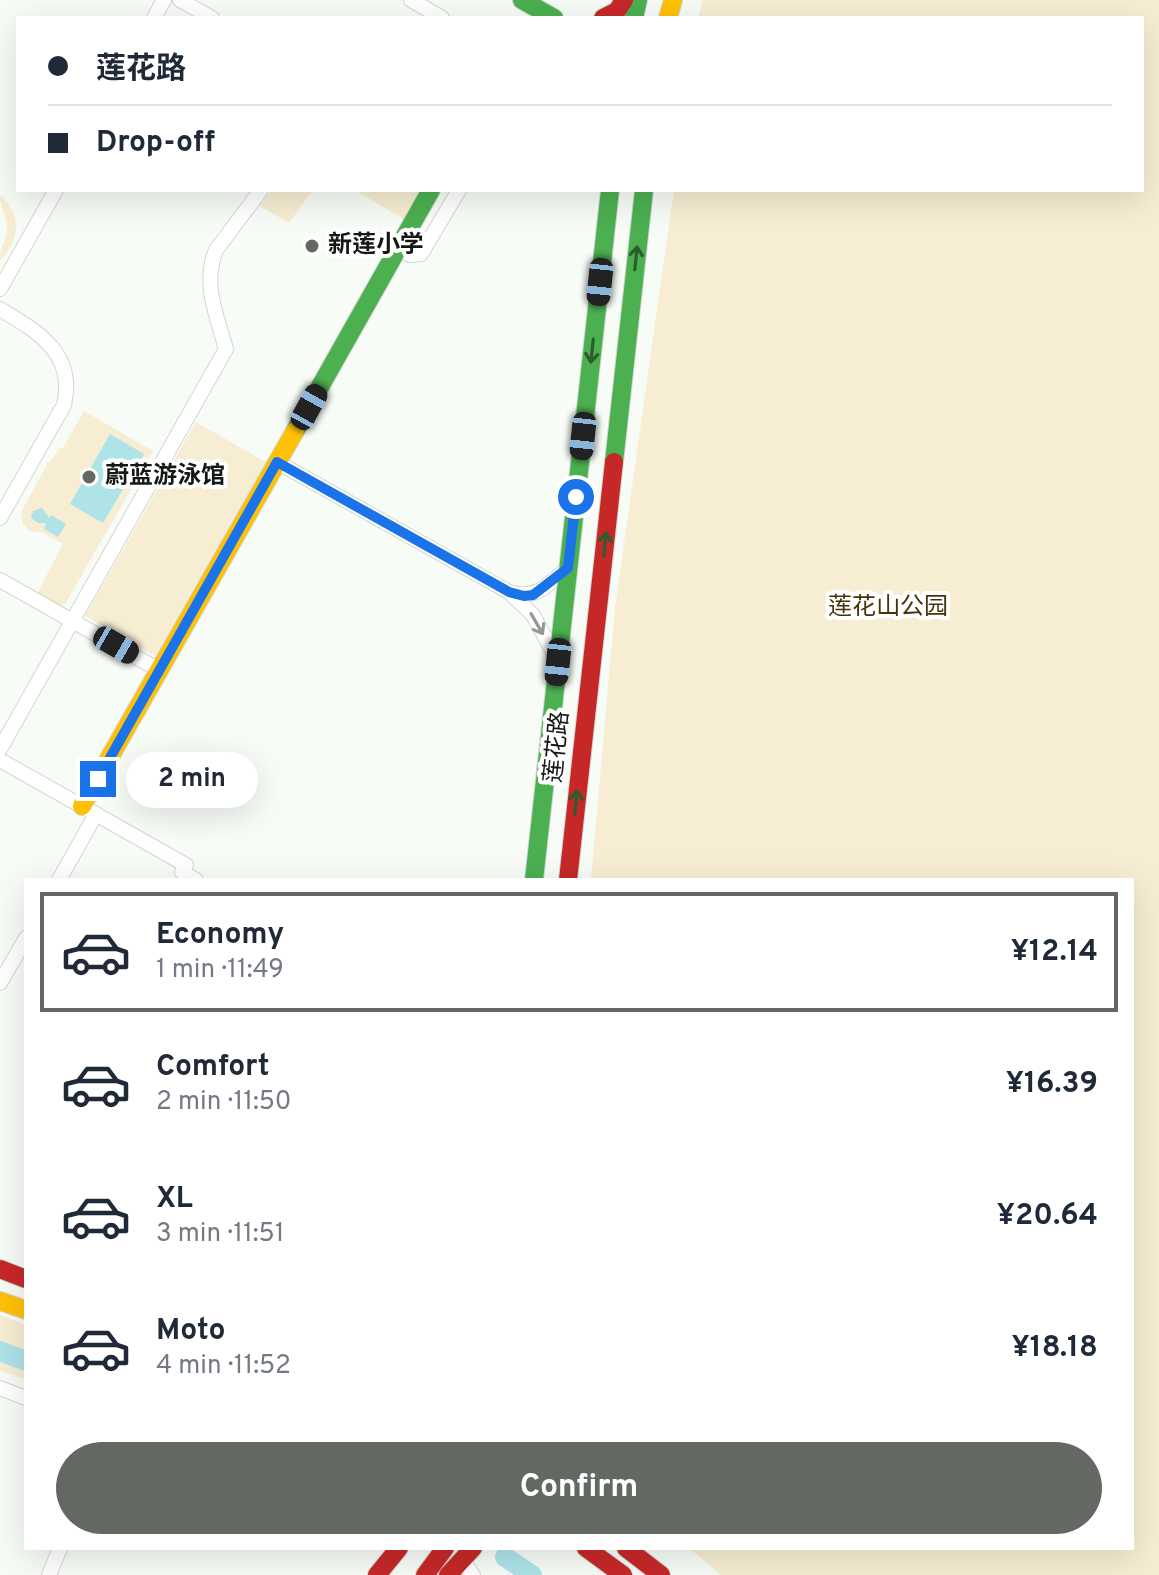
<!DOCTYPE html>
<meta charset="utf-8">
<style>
body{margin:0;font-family:Overpass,"Noto Sans SC",sans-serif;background:#f6f6f7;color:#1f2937;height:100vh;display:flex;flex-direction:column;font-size:30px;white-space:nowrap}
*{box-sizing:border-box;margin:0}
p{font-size:26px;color:#747a83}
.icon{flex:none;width:44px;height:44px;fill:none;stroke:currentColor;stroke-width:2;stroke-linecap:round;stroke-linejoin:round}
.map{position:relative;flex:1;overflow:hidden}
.sheet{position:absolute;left:24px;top:878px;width:1110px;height:672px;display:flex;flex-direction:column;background:#fff;border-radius:0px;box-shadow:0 8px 32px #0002}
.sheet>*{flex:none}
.guide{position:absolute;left:16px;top:16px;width:1128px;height:176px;border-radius:0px;box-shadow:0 8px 32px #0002;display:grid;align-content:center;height:176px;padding:0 32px;background:#fff}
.end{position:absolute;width:36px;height:36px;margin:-18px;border:10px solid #1a73e8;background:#fff;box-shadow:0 0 0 4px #fff}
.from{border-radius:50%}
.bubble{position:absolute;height:56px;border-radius:28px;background:#fff;box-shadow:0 8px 32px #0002;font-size:26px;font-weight:700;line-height:56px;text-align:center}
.car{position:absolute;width:24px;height:48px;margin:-24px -12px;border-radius:10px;box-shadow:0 0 6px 2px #0007;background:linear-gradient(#222 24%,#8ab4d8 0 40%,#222 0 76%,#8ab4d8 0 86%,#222 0)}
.guide b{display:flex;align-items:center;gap:28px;height:76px;font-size:30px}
.guide b+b{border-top:2px solid #e0e1e3}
.guide i{width:20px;height:20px;background:#1f2937}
ul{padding:14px 0 0;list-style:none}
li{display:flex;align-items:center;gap:24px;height:120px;margin:0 16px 12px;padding:0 16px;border:4px solid transparent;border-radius:0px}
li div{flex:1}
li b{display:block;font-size:30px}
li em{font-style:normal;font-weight:700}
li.on{border-color:#636863}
li>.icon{width:72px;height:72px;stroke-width:1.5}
.primary-button{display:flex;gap:16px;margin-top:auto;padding:16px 32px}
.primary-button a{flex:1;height:92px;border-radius:48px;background:#636863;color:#fff;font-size:32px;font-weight:700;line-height:92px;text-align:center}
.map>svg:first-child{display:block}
.green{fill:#f6edd2}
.water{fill:#aee3e8}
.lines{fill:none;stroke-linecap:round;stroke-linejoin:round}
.river{stroke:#aee3e8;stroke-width:20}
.street-casing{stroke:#d2d7d2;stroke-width:16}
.fast-casing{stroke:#d2d7d2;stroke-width:20}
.slow-casing{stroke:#d2d7d2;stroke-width:20}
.jam-casing{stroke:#d2d7d2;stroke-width:20}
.street{stroke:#fefffe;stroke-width:14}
.fast{stroke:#4caf50;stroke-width:18}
.slow{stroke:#ffc107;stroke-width:18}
.jam{stroke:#c62828;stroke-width:18}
.oneway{stroke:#2d5c2f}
.oneway2{stroke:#959895}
.route{stroke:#1a73e8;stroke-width:10}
.poi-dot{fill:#636863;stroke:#fff;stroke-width:3}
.labels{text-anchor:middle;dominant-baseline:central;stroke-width:8;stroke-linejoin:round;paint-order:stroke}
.poi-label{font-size:24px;font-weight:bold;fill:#141914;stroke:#fff;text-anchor:start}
.park-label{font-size:24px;fill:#463308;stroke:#fff}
.street-label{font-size:24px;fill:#141914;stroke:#fff}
</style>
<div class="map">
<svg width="1159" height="1575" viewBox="0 0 1159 1575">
<rect width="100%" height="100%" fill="#f7fcf7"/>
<g class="green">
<path d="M703,0h456v1575h-438l-32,-27h443v-668h-541l24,-273 59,-417h468v-172h-444z"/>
<path d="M272,190h41l-24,33 -29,-17z"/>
<path d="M355,190h67l-17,30z"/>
<path d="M0,195c22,19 21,46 0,65 0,-15 7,-20 7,-32 0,-13 -7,-18 -7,-33z"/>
<path d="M84,411l69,40 -88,153 -9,1 -19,-11 26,-50 -22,-12h-10l-8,-8 -2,-12 25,-45 1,-6 3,1 10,-14h3z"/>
<path d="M196,422l70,40 -111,194 -70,-40z"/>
<path d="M0,1315l26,10v55l-26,-10z"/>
</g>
<g class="water">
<path d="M110,434l34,20 -41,69 -33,-19z"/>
<path d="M42,508l7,10 2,-3 15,9 -8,13 -14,-8 2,-6h-8l-7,-5 2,-7z"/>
</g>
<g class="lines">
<g class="river">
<path d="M0,1351l26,10"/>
<path d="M505,1557l27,18"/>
</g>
<g class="street-casing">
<g id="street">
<path d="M180,0l32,18"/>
<path d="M411,0l31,18"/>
<path d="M154,18l10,-18"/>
<path d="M398,249l12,6 11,-1 38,-64"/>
<path d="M0,289l56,-99"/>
<path d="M0,309c38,23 76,44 64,96l-64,113"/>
<path d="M277,462l232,130 24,23 25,46"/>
<path d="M0,580l159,90"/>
<path d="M513,593c26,6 36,-10 55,-25"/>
<path d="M0,749l226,-400c-9,-33 -24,-65 -10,-99l45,-60"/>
<path d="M0,760l186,105 -4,7 14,8"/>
<path d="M59,880l37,-66"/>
<path d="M0,983l26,-45"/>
<path d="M0,1388l26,10"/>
<path d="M468,1552l-3,12 8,11"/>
<path d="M49,1575l11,-27"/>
</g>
</g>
<g class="fast-casing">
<g id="fast">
<path d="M522,0l32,18"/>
<path d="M634,18l4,-18"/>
<path d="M295,431l136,-241"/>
<path d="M614,462l30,-272"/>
<path d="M534,880l76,-690"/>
</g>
</g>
<g class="slow-casing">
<g id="slow">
<path d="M668,18l5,-18"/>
<path d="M82,806l213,-375"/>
<path d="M0,1301l26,9"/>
</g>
</g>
<g class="jam-casing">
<g id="jam">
<path d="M603,18l14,-7 7,-11"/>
<path d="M568,880l46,-418"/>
<path d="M0,1269l26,10"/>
<path d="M586,1548l37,27"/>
<path d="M626,1548l35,27"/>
<path d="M377,1575l22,-27"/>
<path d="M425,1575l20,-27"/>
<path d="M448,1575l25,-27"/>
</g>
</g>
<use href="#street" class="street"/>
<use href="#fast" class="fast"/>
<use href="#slow" class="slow"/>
<use href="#jam" class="jam"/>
</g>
<defs><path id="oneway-shaft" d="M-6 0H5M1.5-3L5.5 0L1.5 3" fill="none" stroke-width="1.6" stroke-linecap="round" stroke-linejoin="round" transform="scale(2)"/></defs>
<g class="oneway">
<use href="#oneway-shaft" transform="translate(636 258) rotate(-84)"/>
<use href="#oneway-shaft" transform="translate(592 351) rotate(96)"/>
<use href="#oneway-shaft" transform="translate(605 544) rotate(-84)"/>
<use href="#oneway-shaft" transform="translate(576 802) rotate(-84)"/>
</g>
<use class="oneway2" href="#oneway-shaft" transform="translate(537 624) rotate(60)"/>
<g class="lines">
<path class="route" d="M98,779l179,-317 232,130 15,4 9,-1 35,-27 8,-71"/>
</g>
<g class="poi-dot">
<circle cx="312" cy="246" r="8"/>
<circle cx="89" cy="477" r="8"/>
</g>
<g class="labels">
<g class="poi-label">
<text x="328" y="246">新莲小学</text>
<text x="105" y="477">蔚蓝游泳馆</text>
</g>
<g class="park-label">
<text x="888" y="608">莲花山公园</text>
</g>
<g class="street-label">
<text transform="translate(558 747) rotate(-84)">莲花路</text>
</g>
</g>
</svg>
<i class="end from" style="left:576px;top:497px"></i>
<i class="end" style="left:98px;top:779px"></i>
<div class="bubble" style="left:126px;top:752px;width:132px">2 min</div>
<i class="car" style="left:600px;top:282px;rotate:186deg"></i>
<i class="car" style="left:309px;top:407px;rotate:29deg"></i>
<i class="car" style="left:583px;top:436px;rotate:186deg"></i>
<i class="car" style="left:116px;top:645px;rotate:120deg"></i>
<i class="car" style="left:558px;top:662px;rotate:186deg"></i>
<div class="guide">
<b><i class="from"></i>莲花路</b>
<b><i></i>Drop-off</b>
</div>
<section class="sheet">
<ul>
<li class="on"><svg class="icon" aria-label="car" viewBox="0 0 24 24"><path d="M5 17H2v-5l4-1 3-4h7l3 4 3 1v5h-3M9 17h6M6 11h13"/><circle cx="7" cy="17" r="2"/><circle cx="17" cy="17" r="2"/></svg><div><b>Economy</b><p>1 min · 11:49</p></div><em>¥12.14</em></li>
<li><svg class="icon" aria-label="car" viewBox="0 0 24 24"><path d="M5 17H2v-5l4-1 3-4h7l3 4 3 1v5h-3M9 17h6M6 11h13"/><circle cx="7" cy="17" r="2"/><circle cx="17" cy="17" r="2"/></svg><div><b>Comfort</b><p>2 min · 11:50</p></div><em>¥16.39</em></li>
<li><svg class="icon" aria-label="car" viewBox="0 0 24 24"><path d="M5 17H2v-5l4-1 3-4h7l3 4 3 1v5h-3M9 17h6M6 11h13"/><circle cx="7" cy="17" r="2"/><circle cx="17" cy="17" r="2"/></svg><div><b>XL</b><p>3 min · 11:51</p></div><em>¥20.64</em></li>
<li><svg class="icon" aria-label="car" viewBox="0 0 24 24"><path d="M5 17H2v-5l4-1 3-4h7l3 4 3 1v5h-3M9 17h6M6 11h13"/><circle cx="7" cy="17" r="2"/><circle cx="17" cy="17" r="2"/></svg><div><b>Moto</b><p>4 min · 11:52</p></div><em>¥18.18</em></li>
</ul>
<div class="primary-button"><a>Confirm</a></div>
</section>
</div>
